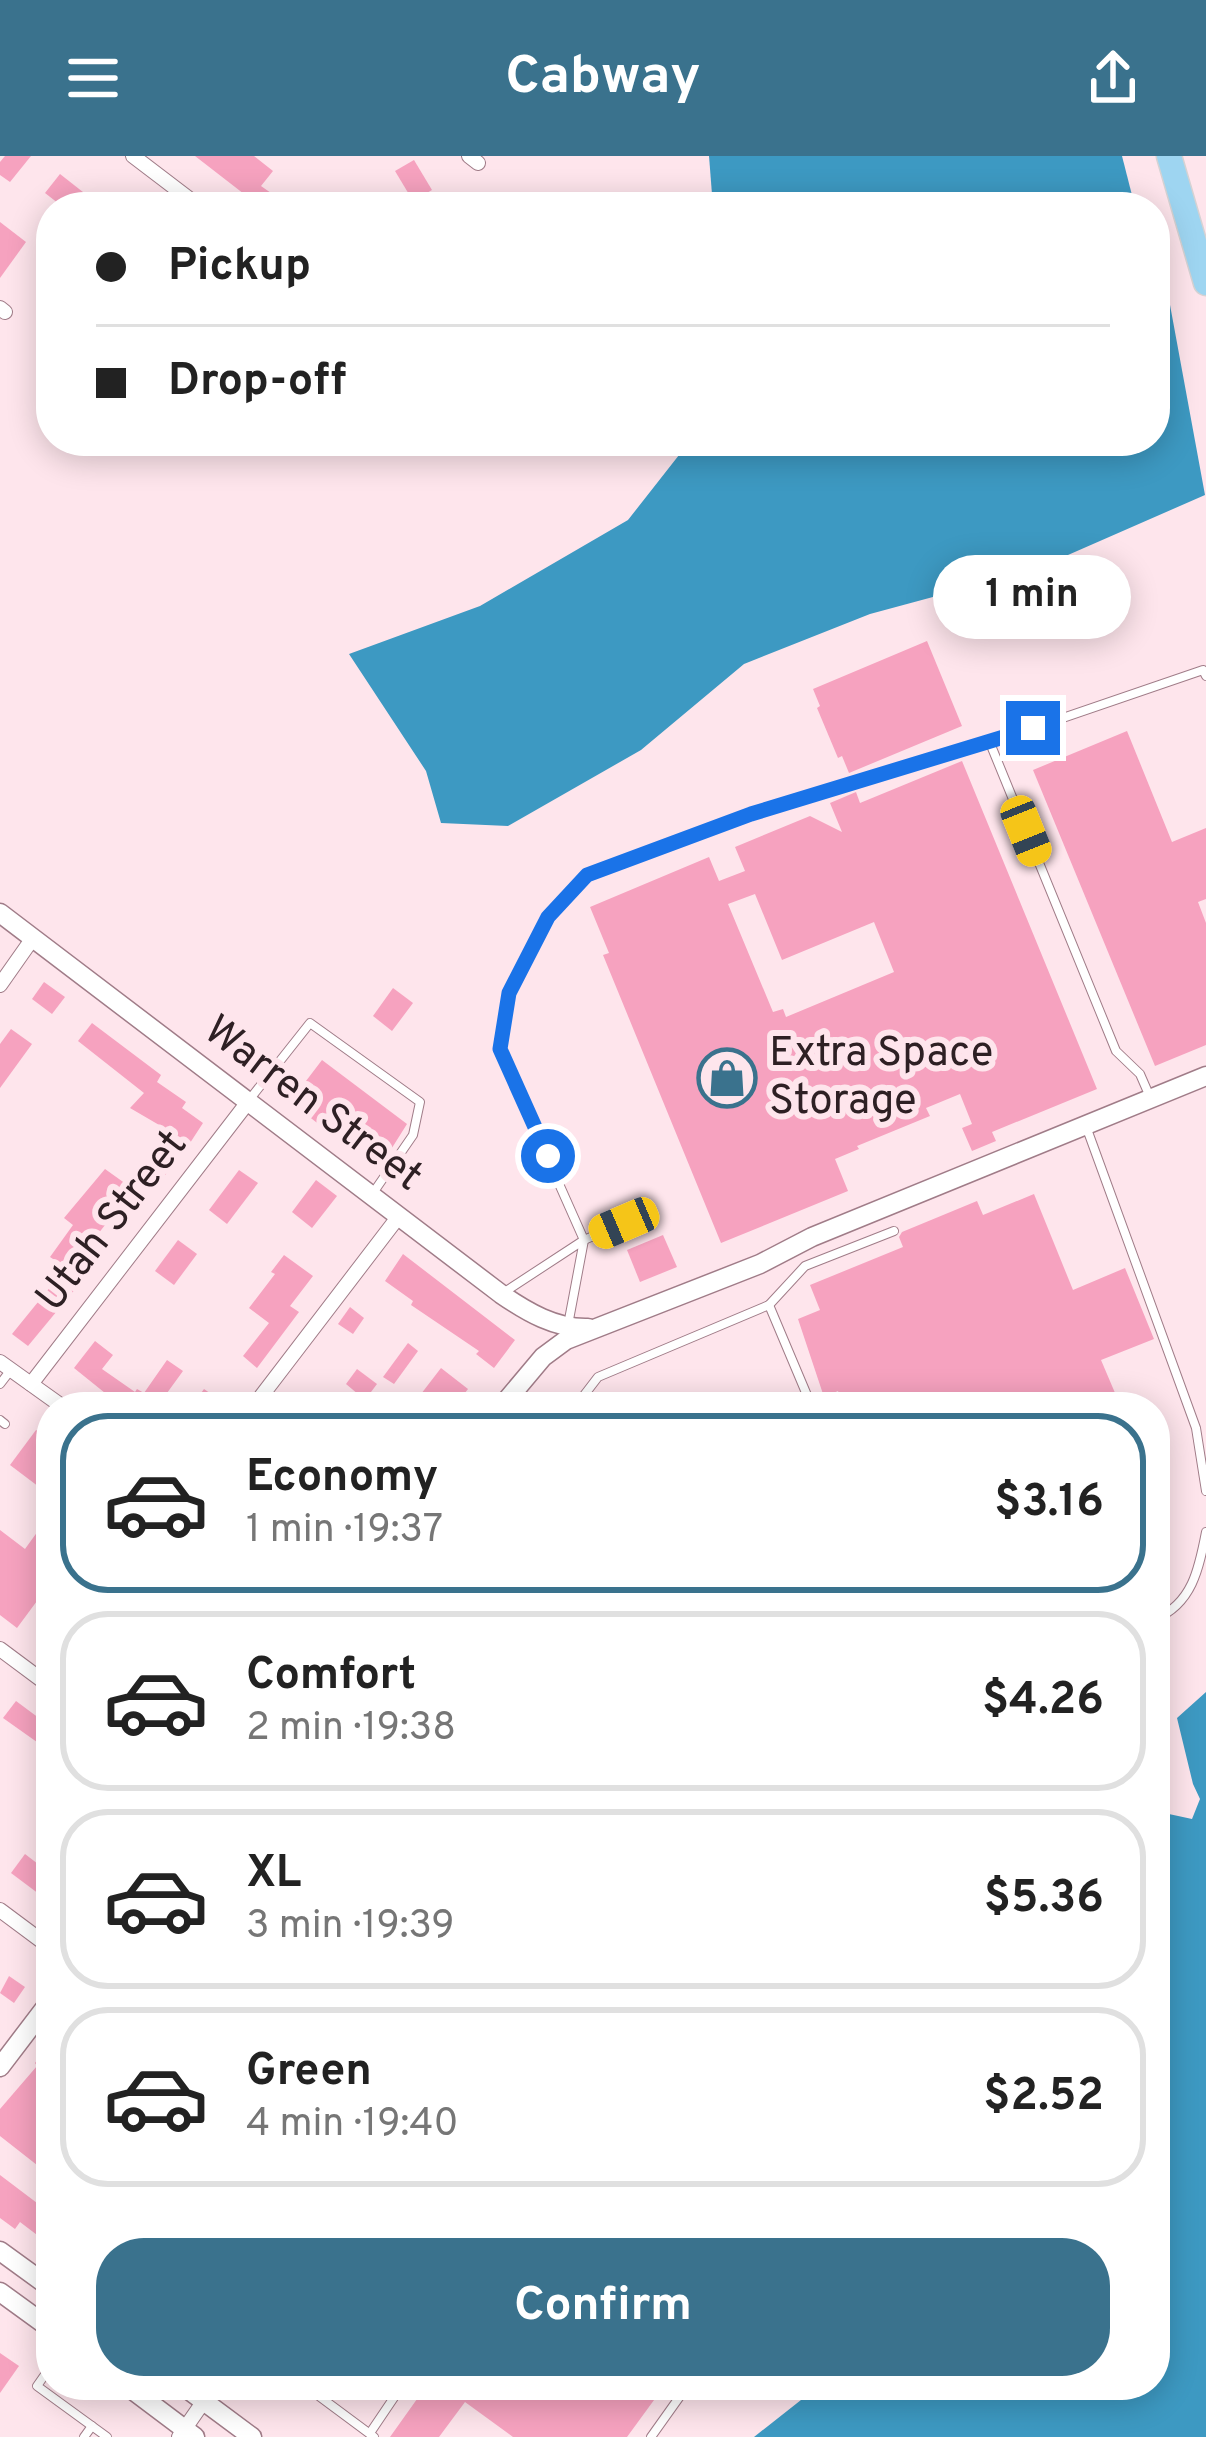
<!DOCTYPE html>
<meta charset="utf-8">
<style>
body{margin:0;font-family:Overpass,sans-serif;background:#f6f6f6;color:#222;height:100vh;display:flex;flex-direction:column;font-size:45px;white-space:nowrap}
*{box-sizing:border-box;margin:0}
p{font-size:39px;color:#767676}
.icon{flex:none;width:66px;height:66px;fill:none;stroke:currentColor;stroke-width:2;stroke-linecap:round;stroke-linejoin:round}
.map{position:relative;flex:1;overflow:hidden}
.sheet{position:absolute;left:36px;top:1236px;width:1134px;height:1008px;display:flex;flex-direction:column;background:#fff;border-radius:48px;box-shadow:0 6px 30px #0003}
.sheet>*{flex:none}
.top-card{position:absolute;left:36px;top:36px;width:1134px;height:264px;border-radius:48px;box-shadow:0 6px 30px #0003;display:grid;align-content:center;height:264px;padding:0 60px;background:#fff}
.end{position:absolute;width:54px;height:54px;margin:-27px;border:15px solid #1a73e8;background:#fff;box-shadow:0 0 0 6px #fff}
.from{border-radius:50%}
.bubble{position:absolute;height:84px;border-radius:42px;background:#fff;box-shadow:0 6px 30px #0003;font-size:39px;font-weight:700;line-height:84px;text-align:center}
.car{position:absolute;width:36px;height:72px;margin:-36px -18px;border-radius:15px;box-shadow:0 0 9px 3px #0007;background:linear-gradient(#f5c518 24%,#345 0 40%,#f5c518 0 76%,#345 0 86%,#f5c518 0)}
.top-card b{display:flex;align-items:center;gap:42px;height:114px;font-size:45px}
.top-card b+b{border-top:3px solid #e0e0e0}
.top-card i{width:30px;height:30px;background:#222}
ul{padding:21px 0 0;list-style:none}
li{display:flex;align-items:center;gap:36px;height:180px;margin:0 24px 18px;padding:0 36px;border:6px solid #e0e0e0;border-radius:48px}
li div{flex:1}
li b{display:block;font-size:45px}
li em{font-style:normal;font-weight:700}
li.selected{border-color:#3a728d}
li>.icon{width:108px;height:108px;stroke-width:1.5}
.cta{display:flex;gap:24px;margin-top:auto;padding:24px 60px}
.cta a{flex:1;height:138px;border-radius:48px;background:#3a728d;color:#fff;font-size:48px;font-weight:700;line-height:138px;text-align:center}
header{display:flex;justify-content:space-between;align-items:center;height:156px;padding:0 60px;background:#3a728d;color:#fff;font-size:54px;font-weight:700}
.map>svg:first-child{display:block}
.water{fill:#3d99c2}
.building{fill:#f6a2bf;fill-rule:evenodd}
.lines{fill:none;stroke-linecap:round;stroke-linejoin:round}
.lane-casing{stroke:#a07c88;stroke-width:10}
.street-casing{stroke:#a07c88;stroke-width:16}
.secondary-casing{stroke:#a07c88;stroke-width:21}
.highway-casing{stroke:#d5d2d3;stroke-width:27}
.lane{stroke:#fff;stroke-width:8}
.street{stroke:#fff;stroke-width:14}
.secondary{stroke:#fff;stroke-width:18}
.highway{stroke:#9ed5f1;stroke-width:24}
.route{stroke:#1a73e8;stroke-width:15}
.labels{text-anchor:middle;dominant-baseline:central;stroke-width:12;stroke-linejoin:round;paint-order:stroke}
.poi-label{font-size:42px;fill:#2e2024;stroke:#fee5ec;text-anchor:start}
.street-label{font-size:42px;fill:#2e2024;stroke:#fee5ec}
</style>
<header><svg class="icon" aria-label="menu" viewBox="0 0 24 24"><path d="M4 6h16M4 12h16M4 18h16"/></svg>Cabway<svg class="icon" aria-label="share" viewBox="0 0 24 24"><path d="M12 15V3M7 8l5-5 5 5M5 13v7h14v-7"/></svg></header>
<div class="map">
<svg width="1206" height="2281" viewBox="0 0 1206 2281">
<rect width="100%" height="100%" fill="#fee5ec"/>
<g class="water">
<path d="M709,0h413l13,51h-422z"/>
<path d="M1155,131l13,7 37,201 -169,74 -166,45 -126,50 -103,86 -133,76 -67,-3 -15,-52 -77,-117 131,-48 148,-86 62,-79h465z"/>
<path d="M1206,1536v745h-452l66,-52h335v-574l37,8 8,-20 -7,-15 -16,-66z"/>
</g>
<g class="building">
<path d="M5,0h26l-21,26 -10,-7v-13z"/>
<path d="M195,0h59l19,15 -12,15 30,21h-30z"/>
<path d="M414,4l18,30 -19,11 -18,-30z"/>
<path d="M60,18l42,33h-39l-18,-14z"/>
<path d="M0,66l26,20 -26,36z"/>
<path d="M927,485l35,85 -113,47 -7,-17 -4,2 -21,-50 3,-2 -7,-17z"/>
<path d="M1127,575l45,111 34,-14v71l-8,3 8,21v122l-51,21 -122,-296z"/>
<path d="M962,605l135,328 -105,43 4,9 -24,10 -10,-23 10,-4 -12,-30 -34,14 4,8 -73,30 2,3 -24,10 13,32 -127,52 -118,-288 6,-2 -19,-46 119,-50 10,24 26,-10 -10,-24 75,-31 32,16 -12,-29 26,-11 4,11zM755,738l27,66 92,-38 20,50 -108,45 -3,-8 -10,3 -45,-108z"/>
<path d="M44,826l21,15 -13,17 -20,-15z"/>
<path d="M393,832l20,15 -21,28 -19,-15z"/>
<path d="M92,867l69,52 -4,7 29,20 -4,6 21,15 -13,20 -60,-35 14,-15 -66,-52z"/>
<path d="M11,873l21,15 -32,44v-44z"/>
<path d="M322,904l85,64 -17,27 -39,-29 -13,17 -48,-37z"/>
<path d="M157,998l15,12 -13,17 -14,-12z"/>
<path d="M105,1013l28,20 -63,81 -20,-13 23,-32 -9,-7z"/>
<path d="M239,1014l19,13 -31,41 -18,-14z"/>
<path d="M316,1024l21,16 -25,32 -20,-16z"/>
<path d="M1034,1038l39,96 52,-22 29,71 -53,21 20,47h-277l-6,-16 -14,6 -26,-78 22,-9 -10,-25 93,-38 -4,-10 3,-5 75,-31 6,14z"/>
<path d="M663,1079l14,32 -37,15 -13,-32z"/>
<path d="M178,1084l19,14 -23,31 -19,-14z"/>
<path d="M403,1098l112,86 -21,28 -18,-14 3,-3 -68,-46 2,-4 -28,-20z"/>
<path d="M284,1099l29,21 -23,30 9,6 -42,56 -14,-12 26,-33 -20,-15 26,-34 -4,-2z"/>
<path d="M60,1119l16,13 -48,58 -16,-12z"/>
<path d="M350,1151l14,11 -11,16 -15,-10z"/>
<path d="M95,1185l18,14 -11,14 33,23 2,-3 7,4 23,-33 16,11 -24,33 4,3h-46l-9,-6 2,-4 -36,-29z"/>
<path d="M408,1187l10,8 -24,33 -11,-7z"/>
<path d="M441,1212l27,21 -14,18h-43z"/>
<path d="M357,1213l20,15 -12,16 -19,-16z"/>
<path d="M204,1233l26,18h-39z"/>
<path d="M36,1274l15,11v55l-41,-31z"/>
<path d="M51,1357v69l-34,46 -17,-13v-85l25,19z"/>
<path d="M16,1545l35,26v25l-48,-34z"/>
<path d="M25,1698l26,20v29l-40,-30z"/>
<path d="M9,1820l16,11 -11,16 -14,-10z"/>
<path d="M51,1886v134l-51,-40v-27l37,-43 -2,-3z"/>
<path d="M0,2019l37,28 14,-20v50l-6,8 -25,-19 -5,7 -15,-11z"/>
<path d="M0,2197l19,13 -19,27z"/>
<path d="M427,2229h238l-38,52h-114l-48,-35 -26,35h-49z"/>
</g>
<g class="lines">
<g class="lane-casing">
<g id="lane">
<path d="M1150,941l-10,-23 -24,-23 -126,-308 213,-73 3,6"/>
<path d="M249,944l61,-77 110,79 -7,33 -40,58"/>
<path d="M1087,973l109,299 10,63"/>
<path d="M624,1067l-40,17 -85,-191 10,-56 39,-76 39,-42 164,-61 239,-71"/>
<path d="M503,1137l81,-53 -16,85"/>
<path d="M769,1149l36,-39 89,-35"/>
<path d="M0,1228l10,-13"/>
<path d="M575,1251l23,-30 171,-72 43,102"/>
<path d="M0,1264l5,4"/>
<path d="M1155,1463c37,-15 44,-50 51,-87"/>
<path d="M51,2210l-14,20 70,51"/>
<path d="M304,2229l70,52"/>
<path d="M370,2277l27,-40 -11,-8"/>
<path d="M84,2281l8,-11"/>
<path d="M651,2281l37,-52"/>
</g>
</g>
<g class="street-casing">
<g id="street">
<path d="M133,0l67,51"/>
<path d="M469,0l9,7"/>
<path d="M0,152l5,4"/>
<path d="M0,829l33,-47"/>
<path d="M0,1206l63,45"/>
<path d="M31,1228l217,-282"/>
<path d="M253,1251l146,-191"/>
<path d="M0,1493l51,38"/>
<path d="M0,1754l51,38"/>
<path d="M179,2281l36,-52"/>
</g>
</g>
<g class="secondary-casing">
<g id="secondary">
<path d="M0,757l501,381c26,18 55,35 87,34"/>
<path d="M501,1251l42,-50 23,-17 194,-76 52,-27 394,-161"/>
<path d="M0,1911l51,-67"/>
<path d="M0,2095l51,37"/>
<path d="M0,2136l51,37"/>
<path d="M126,2229l69,52"/>
<path d="M182,2229l70,52"/>
</g>
</g>
<g class="highway-casing">
<path id="highway" d="M1169,0l37,127"/>
</g>
<use href="#lane" class="lane"/>
<use href="#street" class="street"/>
<use href="#secondary" class="secondary"/>
<use href="#highway" class="highway"/>
</g>
<g class="lines">
<path class="route" d="M548,1000l-48,-107 9,-56 39,-76 39,-42 164,-61 282,-86"/>
</g>
<defs>
<g id="shop-ring" transform="scale(3)"><circle r="9.5" fill="#fee5ec" stroke="#3a728d" stroke-width="1.5"/><path d="M-5-2.5h2.3a2.7 3.5 0 0 1 5.4 0H5L5.5 6h-11ZM-1.5-2.5h3a1.5 2.3 0 0 0-3 0Z" fill="#3a728d"/></g>
</defs>
<g fill-rule="evenodd">
<use href="#shop-ring" x="727" y="922"/>
</g>
<g class="labels">
<g class="poi-label">
<text x="769" y="898">Extra Space<tspan x="769" dy="48">Storage</tspan></text>
</g>
<g class="street-label">
<text transform="translate(312 949) rotate(37)">Warren Street</text>
<text transform="translate(113 1066) rotate(-52)">Utah Street</text>
</g>
</g>
</svg>
<i class="end from" style="left:548px;top:1000px"></i>
<i class="end" style="left:1033px;top:572px"></i>
<div class="bubble" style="left:933px;top:399px;width:198px">1 min</div>
<i class="car" style="left:1026px;top:675px;rotate:158deg"></i>
<i class="car" style="left:624px;top:1067px;rotate:247deg"></i>
<div class="top-card">
<b><i class="from"></i>Pickup</b>
<b><i></i>Drop-off</b>
</div>
<section class="sheet">
<ul>
<li class="selected"><svg class="icon" aria-label="car" viewBox="0 0 24 24"><path d="M5 17H2v-5l4-1 3-4h7l3 4 3 1v5h-3M9 17h6M6 11h13"/><circle cx="7" cy="17" r="2"/><circle cx="17" cy="17" r="2"/></svg><div><b>Economy</b><p>1 min · 19:37</p></div><em>$3.16</em></li>
<li><svg class="icon" aria-label="car" viewBox="0 0 24 24"><path d="M5 17H2v-5l4-1 3-4h7l3 4 3 1v5h-3M9 17h6M6 11h13"/><circle cx="7" cy="17" r="2"/><circle cx="17" cy="17" r="2"/></svg><div><b>Comfort</b><p>2 min · 19:38</p></div><em>$4.26</em></li>
<li><svg class="icon" aria-label="car" viewBox="0 0 24 24"><path d="M5 17H2v-5l4-1 3-4h7l3 4 3 1v5h-3M9 17h6M6 11h13"/><circle cx="7" cy="17" r="2"/><circle cx="17" cy="17" r="2"/></svg><div><b>XL</b><p>3 min · 19:39</p></div><em>$5.36</em></li>
<li><svg class="icon" aria-label="car" viewBox="0 0 24 24"><path d="M5 17H2v-5l4-1 3-4h7l3 4 3 1v5h-3M9 17h6M6 11h13"/><circle cx="7" cy="17" r="2"/><circle cx="17" cy="17" r="2"/></svg><div><b>Green</b><p>4 min · 19:40</p></div><em>$2.52</em></li>
</ul>
<div class="cta"><a>Confirm</a></div>
</section>
</div>
